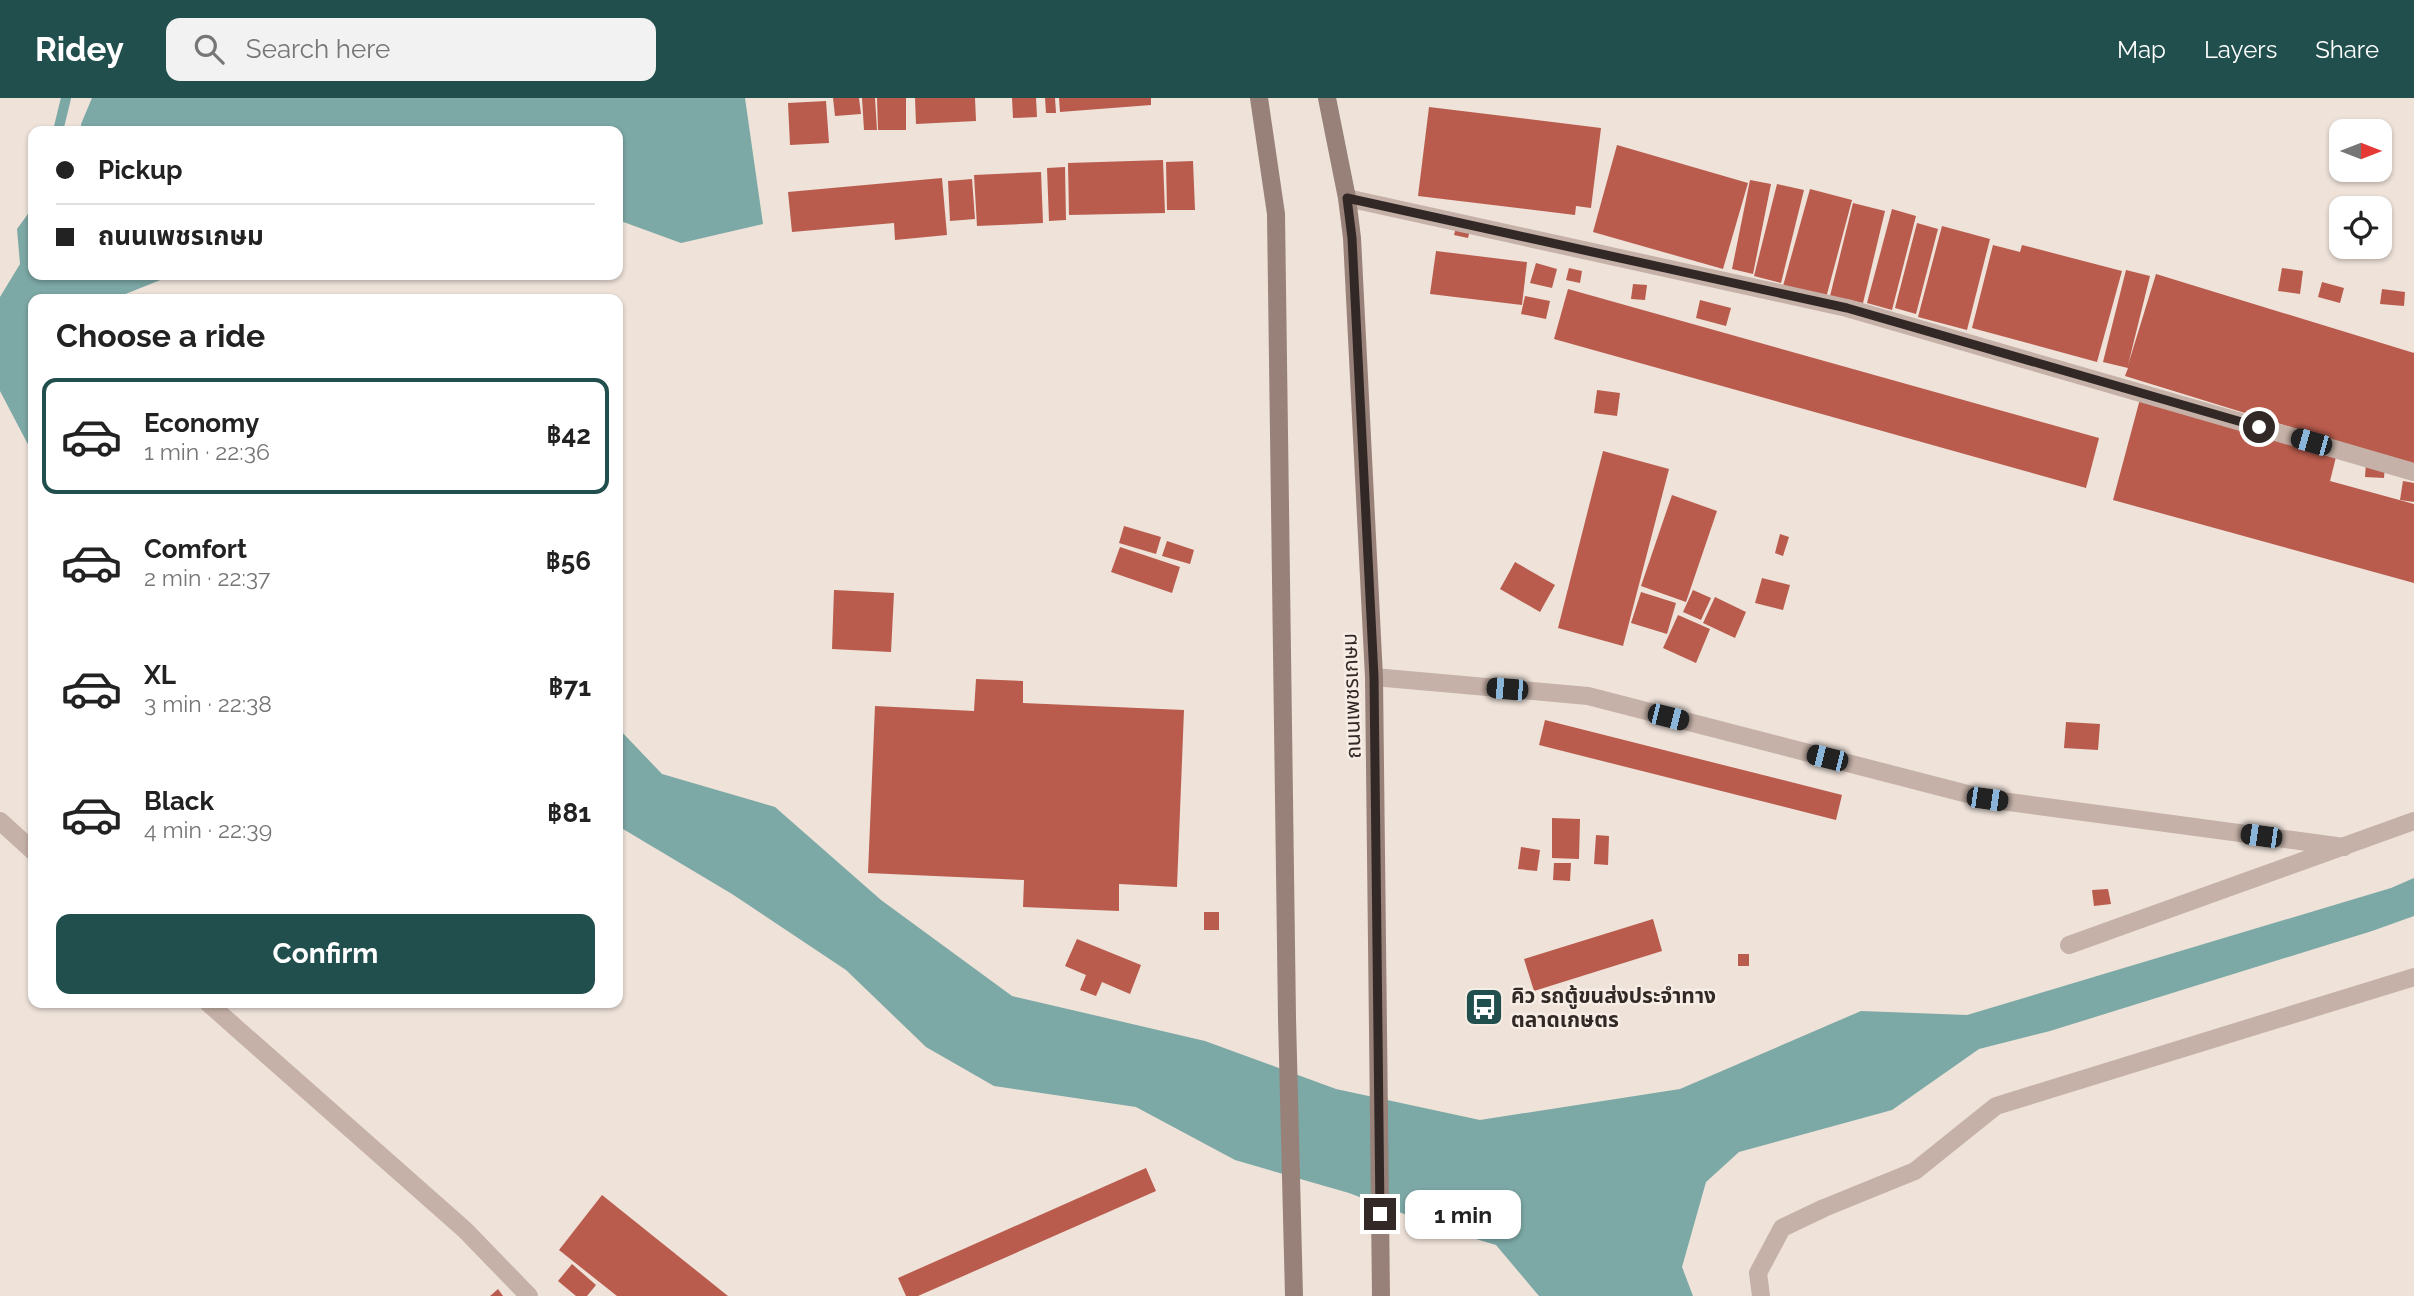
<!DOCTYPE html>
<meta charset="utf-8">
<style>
body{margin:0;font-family:Raleway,"Noto Sans Thai",sans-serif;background:#f2f2f2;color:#222;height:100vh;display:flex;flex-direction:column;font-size:26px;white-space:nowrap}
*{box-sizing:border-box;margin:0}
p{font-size:23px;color:#767676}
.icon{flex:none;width:38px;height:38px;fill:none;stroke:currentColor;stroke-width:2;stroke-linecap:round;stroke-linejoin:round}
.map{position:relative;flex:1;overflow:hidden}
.side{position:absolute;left:28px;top:196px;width:595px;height:714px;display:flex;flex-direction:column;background:#fff;border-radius:14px;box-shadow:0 2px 5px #0004}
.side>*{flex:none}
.hud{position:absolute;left:28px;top:28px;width:595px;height:154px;border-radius:14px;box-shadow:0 2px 5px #0004;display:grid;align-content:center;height:154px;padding:0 28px;background:#fff}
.needle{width:46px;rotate:90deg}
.fabs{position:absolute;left:2329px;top:21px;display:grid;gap:14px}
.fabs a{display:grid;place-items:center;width:63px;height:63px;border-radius:14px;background:#fff;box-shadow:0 2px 5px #0004;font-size:35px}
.end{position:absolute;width:32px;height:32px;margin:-16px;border:9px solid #322927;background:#fff;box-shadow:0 0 0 4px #fff}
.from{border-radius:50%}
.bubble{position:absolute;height:49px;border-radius:14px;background:#fff;box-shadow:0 2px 5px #0004;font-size:23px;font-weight:700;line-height:49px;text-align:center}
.car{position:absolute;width:21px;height:42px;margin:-21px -10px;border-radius:9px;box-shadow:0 0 5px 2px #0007;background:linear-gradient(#222 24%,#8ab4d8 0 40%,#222 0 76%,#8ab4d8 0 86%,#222 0)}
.hud b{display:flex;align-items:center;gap:24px;height:66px;font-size:26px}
.hud b+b{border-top:2px solid #e0e0e0}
.hud i{width:18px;height:18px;background:#222}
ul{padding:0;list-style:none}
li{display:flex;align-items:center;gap:21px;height:116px;margin:0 14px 10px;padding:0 14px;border:4px solid transparent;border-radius:14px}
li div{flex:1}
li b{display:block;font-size:26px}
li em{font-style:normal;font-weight:700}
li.selected{border-color:#214f4d}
li>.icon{width:63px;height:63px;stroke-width:1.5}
h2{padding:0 28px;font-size:32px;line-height:84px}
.primary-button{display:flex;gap:14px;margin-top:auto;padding:14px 28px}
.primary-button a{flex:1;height:80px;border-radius:14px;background:#214f4d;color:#fff;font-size:28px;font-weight:700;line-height:80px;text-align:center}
header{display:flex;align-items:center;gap:42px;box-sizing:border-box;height:98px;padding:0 35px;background:#214f4d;color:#fff}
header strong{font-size:33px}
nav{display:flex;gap:38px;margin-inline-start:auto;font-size:24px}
.search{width:490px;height:63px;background:#f2f2f2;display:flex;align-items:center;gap:18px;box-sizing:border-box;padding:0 24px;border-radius:14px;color:#767676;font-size:26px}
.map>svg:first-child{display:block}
.water{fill:#7ca8a5}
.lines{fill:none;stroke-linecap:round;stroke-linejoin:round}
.stream{stroke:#7ca8a5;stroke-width:10}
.building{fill:#b95c4d}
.minor{stroke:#c5b1a7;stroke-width:18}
.secondary{stroke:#988179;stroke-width:18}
.route{stroke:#322927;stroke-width:9}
.labels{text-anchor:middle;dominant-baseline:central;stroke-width:5;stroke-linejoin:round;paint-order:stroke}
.street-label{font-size:21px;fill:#322927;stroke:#f7ede5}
.poi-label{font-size:21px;font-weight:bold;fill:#322927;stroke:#f7ede5;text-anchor:start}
</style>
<header>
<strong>Ridey</strong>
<div class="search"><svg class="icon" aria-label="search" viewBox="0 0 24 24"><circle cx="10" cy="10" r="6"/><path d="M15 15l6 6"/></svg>Search here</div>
<nav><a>Map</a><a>Layers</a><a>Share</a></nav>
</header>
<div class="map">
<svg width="2414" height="1198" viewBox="0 0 2414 1198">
<rect width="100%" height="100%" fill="#eee2d9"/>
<g class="water">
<path d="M92,0h653l18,126 -82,19 -63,-23v-89h-536l-1,-7z"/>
<path d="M33,109v68h140l-60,24h-80v155l-33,-63v-94l20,-33 -3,-35z"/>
<path d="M618,630l44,46 113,33 106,93 131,96 193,45 131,48 144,31 200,-31 181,-78 106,4 424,-127 23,-10v38l-42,15 -322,100 -71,18 -87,61 -153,42 -33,30 -24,85 11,29h-154l-43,-51 -50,-15 -97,-37 -114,-33 -99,-53 -142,-21 -68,-39 -80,-77 -114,-76 -114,-68z"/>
</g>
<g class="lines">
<path class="stream" d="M58,33l8,-33"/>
</g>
<g class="building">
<path d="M833,0h26l2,16 -26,2z"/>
<path d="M862,0h13l2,32h-13z"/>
<path d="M877,0h29v32h-28z"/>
<path d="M915,0h60l1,23 -60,3z"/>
<path d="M1012,0h24l1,19 -24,1z"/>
<path d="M1045,0h10l1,15h-10z"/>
<path d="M1059,0h92v7l-91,7z"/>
<path d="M826,3l3,42 -39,2 -2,-42z"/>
<path d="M1429,9l172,21 -10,80 -15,-2 -1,9 -157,-19z"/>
<path d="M1617,47l131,38 -25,86 -130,-37z"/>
<path d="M1163,62l2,53 -96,2 -1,-52z"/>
<path d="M1193,63l2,49h-28l-1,-48z"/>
<path d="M1065,69l1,53 -17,1 -2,-53z"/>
<path d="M1041,74l2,51 -66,3 -3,-51z"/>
<path d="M942,80l5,57 -52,5 -1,-17 -102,9 -4,-40z"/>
<path d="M972,81l3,40 -25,2 -2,-40z"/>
<path d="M1750,82l21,4 -18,90 -21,-5z"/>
<path d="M1777,86l27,6 -23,93 -27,-7z"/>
<path d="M1810,91l42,11 -26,98 -43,-12z"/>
<path d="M1853,105l32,8 -22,92 -33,-7z"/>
<path d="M1892,111l24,7 -24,94 -25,-7z"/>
<path d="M1917,125l21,6 -22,85 -21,-6z"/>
<path d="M1942,128l48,13 -23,91 -49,-13z"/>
<path d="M1456,129l14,3 -2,8 -14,-3z"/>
<path d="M1993,147l27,7 2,-7 100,26 -25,91 -125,-34z"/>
<path d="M1436,153l91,11 -5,43 -92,-11z"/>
<path d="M1536,165l21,6 -5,19 -22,-5z"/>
<path d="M1569,170l13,3 -2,12 -14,-3z"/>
<path d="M2282,170l21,3 -3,23 -22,-3z"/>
<path d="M2126,172l24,6 -22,89 28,-91 258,79v112l-289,-89 3,-8 -25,-6z"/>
<path d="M2322,184l22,6 -4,15 -22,-6z"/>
<path d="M1633,186l14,1 -2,15 -14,-1z"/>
<path d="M1568,191l531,149 -13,50 -532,-149z"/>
<path d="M2382,191l23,3 -1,14 -24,-2z"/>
<path d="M1525,198l25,5 -4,18 -25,-5z"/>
<path d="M1700,202l31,8 -5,18 -30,-8z"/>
<path d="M1597,292l23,3 -3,23 -23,-3z"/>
<path d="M2140,301l197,54 -7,28 84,23v79l-301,-83z"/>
<path d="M1603,353l66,18 -46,177 -65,-18z"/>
<path d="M2366,365l19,1 -1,14 -19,-1z"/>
<path d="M2403,383l11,2v19l-14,-2z"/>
<path d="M1672,397l45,16 -31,91 -45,-16z"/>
<path d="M1124,428l37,11 -5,17 -37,-11z"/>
<path d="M1780,436l9,3 -6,19 -8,-3z"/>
<path d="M1167,443l27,9 -4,14 -28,-8z"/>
<path d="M1120,449l60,20 -8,26 -61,-21z"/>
<path d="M1515,464l40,23 -15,27 -40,-23z"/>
<path d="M1762,480l28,7 -7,25 -28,-7z"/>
<path d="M834,492l60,3 -3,59 -59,-3z"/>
<path d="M1693,492l18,8 -10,22 -18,-8z"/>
<path d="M1641,494l35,11 -9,31 -36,-11z"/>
<path d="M1715,499l31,15 -11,26 -32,-15z"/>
<path d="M1678,517l32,14 -14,34 -33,-15z"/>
<path d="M976,581l47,2v22l161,7 -7,177 -58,-3v27l-96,-4 1,-27 -156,-7 7,-167 99,5z"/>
<path d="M1545,622l297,75 -6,25 -297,-75z"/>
<path d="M2066,624l34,2 -2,26 -34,-2z"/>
<path d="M1552,720l28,1 -1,40 -27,-1z"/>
<path d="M1596,737l13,1 -1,29 -14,-1z"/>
<path d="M1521,749l19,3 -3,21 -19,-2z"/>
<path d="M1554,765h17l-1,18 -17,-1z"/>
<path d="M2108,791l3,15 -17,2 -2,-16z"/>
<rect x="1204" y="814" width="15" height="18"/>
<path d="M1653,821l9,32 -128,40 -10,-32z"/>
<path d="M1077,841l64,26 -11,29 -28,-12 -6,14 -16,-6 6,-15 -21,-9z"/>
<rect x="1738" y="856" width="11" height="12"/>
<path d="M1146,1070l10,23 -238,105h-12l-8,-18z"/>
<path d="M602,1097l126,101h-111l-58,-46z"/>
<path d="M572,1166l24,21 -9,11h-11l-18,-15z"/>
<path d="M498,1191l5,7h-13z"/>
</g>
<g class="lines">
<g class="minor">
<path d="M1347,100l500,110 567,164"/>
<path d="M1374,579l214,19 399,103 357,48"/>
<path d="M0,723l33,30"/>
<path d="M2069,847l345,-124"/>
<path d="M208,905l257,227 64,66"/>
<path d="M1761,1198l-3,-23 24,-45 42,-20 91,-37 81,-65 418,-129"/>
</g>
<g class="secondary">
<path d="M1259,0l17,116 11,804 7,278"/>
<path d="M1327,0l20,100 5,40 22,439 7,619"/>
</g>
</g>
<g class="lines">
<path class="route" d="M1380,1116l-6,-537 -22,-439 -5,-40 500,110 412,119"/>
</g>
<defs>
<g id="bus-square" transform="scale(2.0125)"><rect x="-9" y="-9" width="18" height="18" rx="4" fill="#214f4d" stroke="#f7ede5"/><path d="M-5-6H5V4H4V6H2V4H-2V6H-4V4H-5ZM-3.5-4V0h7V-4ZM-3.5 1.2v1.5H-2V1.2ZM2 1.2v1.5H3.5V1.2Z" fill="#fff"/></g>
</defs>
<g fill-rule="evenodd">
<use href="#bus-square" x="1484" y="909"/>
</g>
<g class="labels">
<g class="street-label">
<text transform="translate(1351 598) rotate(-92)">ถนนเพชรเกษม</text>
</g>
<g class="poi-label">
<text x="1511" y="897">คิว รถตู้ขนส่งประจำทาง<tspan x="1511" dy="24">ตลาดเกษตร</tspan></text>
</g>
</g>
</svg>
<div class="fabs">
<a><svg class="needle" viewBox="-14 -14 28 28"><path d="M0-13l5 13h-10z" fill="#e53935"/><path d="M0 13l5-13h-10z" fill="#767676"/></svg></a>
<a><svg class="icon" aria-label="locate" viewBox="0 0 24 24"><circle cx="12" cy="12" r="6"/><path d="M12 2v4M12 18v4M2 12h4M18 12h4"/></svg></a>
</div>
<i class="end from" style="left:2259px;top:329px"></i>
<i class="end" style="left:1380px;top:1116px"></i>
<div class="bubble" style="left:1405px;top:1092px;width:116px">1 min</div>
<i class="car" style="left:2311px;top:344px;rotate:286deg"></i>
<i class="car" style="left:1507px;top:591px;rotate:275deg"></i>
<i class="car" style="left:1668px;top:619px;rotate:104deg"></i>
<i class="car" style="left:1827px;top:660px;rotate:284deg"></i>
<i class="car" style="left:1987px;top:701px;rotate:98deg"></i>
<i class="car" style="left:2261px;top:738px;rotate:278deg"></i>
<div class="hud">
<b><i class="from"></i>Pickup</b>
<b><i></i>ถนนเพชรเกษม</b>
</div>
<section class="side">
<h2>Choose a ride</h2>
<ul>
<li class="selected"><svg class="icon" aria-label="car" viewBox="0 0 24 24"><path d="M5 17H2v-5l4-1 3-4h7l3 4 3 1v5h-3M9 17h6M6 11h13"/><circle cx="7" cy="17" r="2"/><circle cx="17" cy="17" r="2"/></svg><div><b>Economy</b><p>1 min · 22:36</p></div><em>฿42</em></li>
<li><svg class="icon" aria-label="car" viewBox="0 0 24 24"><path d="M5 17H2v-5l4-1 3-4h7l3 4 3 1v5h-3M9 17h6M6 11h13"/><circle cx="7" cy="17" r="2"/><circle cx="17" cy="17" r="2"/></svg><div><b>Comfort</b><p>2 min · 22:37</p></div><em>฿56</em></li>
<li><svg class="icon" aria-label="car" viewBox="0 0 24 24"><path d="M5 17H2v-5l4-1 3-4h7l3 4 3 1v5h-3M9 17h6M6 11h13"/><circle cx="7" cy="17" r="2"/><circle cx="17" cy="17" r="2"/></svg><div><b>XL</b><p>3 min · 22:38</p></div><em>฿71</em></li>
<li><svg class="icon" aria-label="car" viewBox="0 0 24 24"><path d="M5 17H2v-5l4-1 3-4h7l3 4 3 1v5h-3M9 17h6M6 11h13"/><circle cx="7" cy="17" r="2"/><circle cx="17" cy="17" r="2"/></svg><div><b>Black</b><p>4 min · 22:39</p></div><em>฿81</em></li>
</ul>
<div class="primary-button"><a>Confirm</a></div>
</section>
</div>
